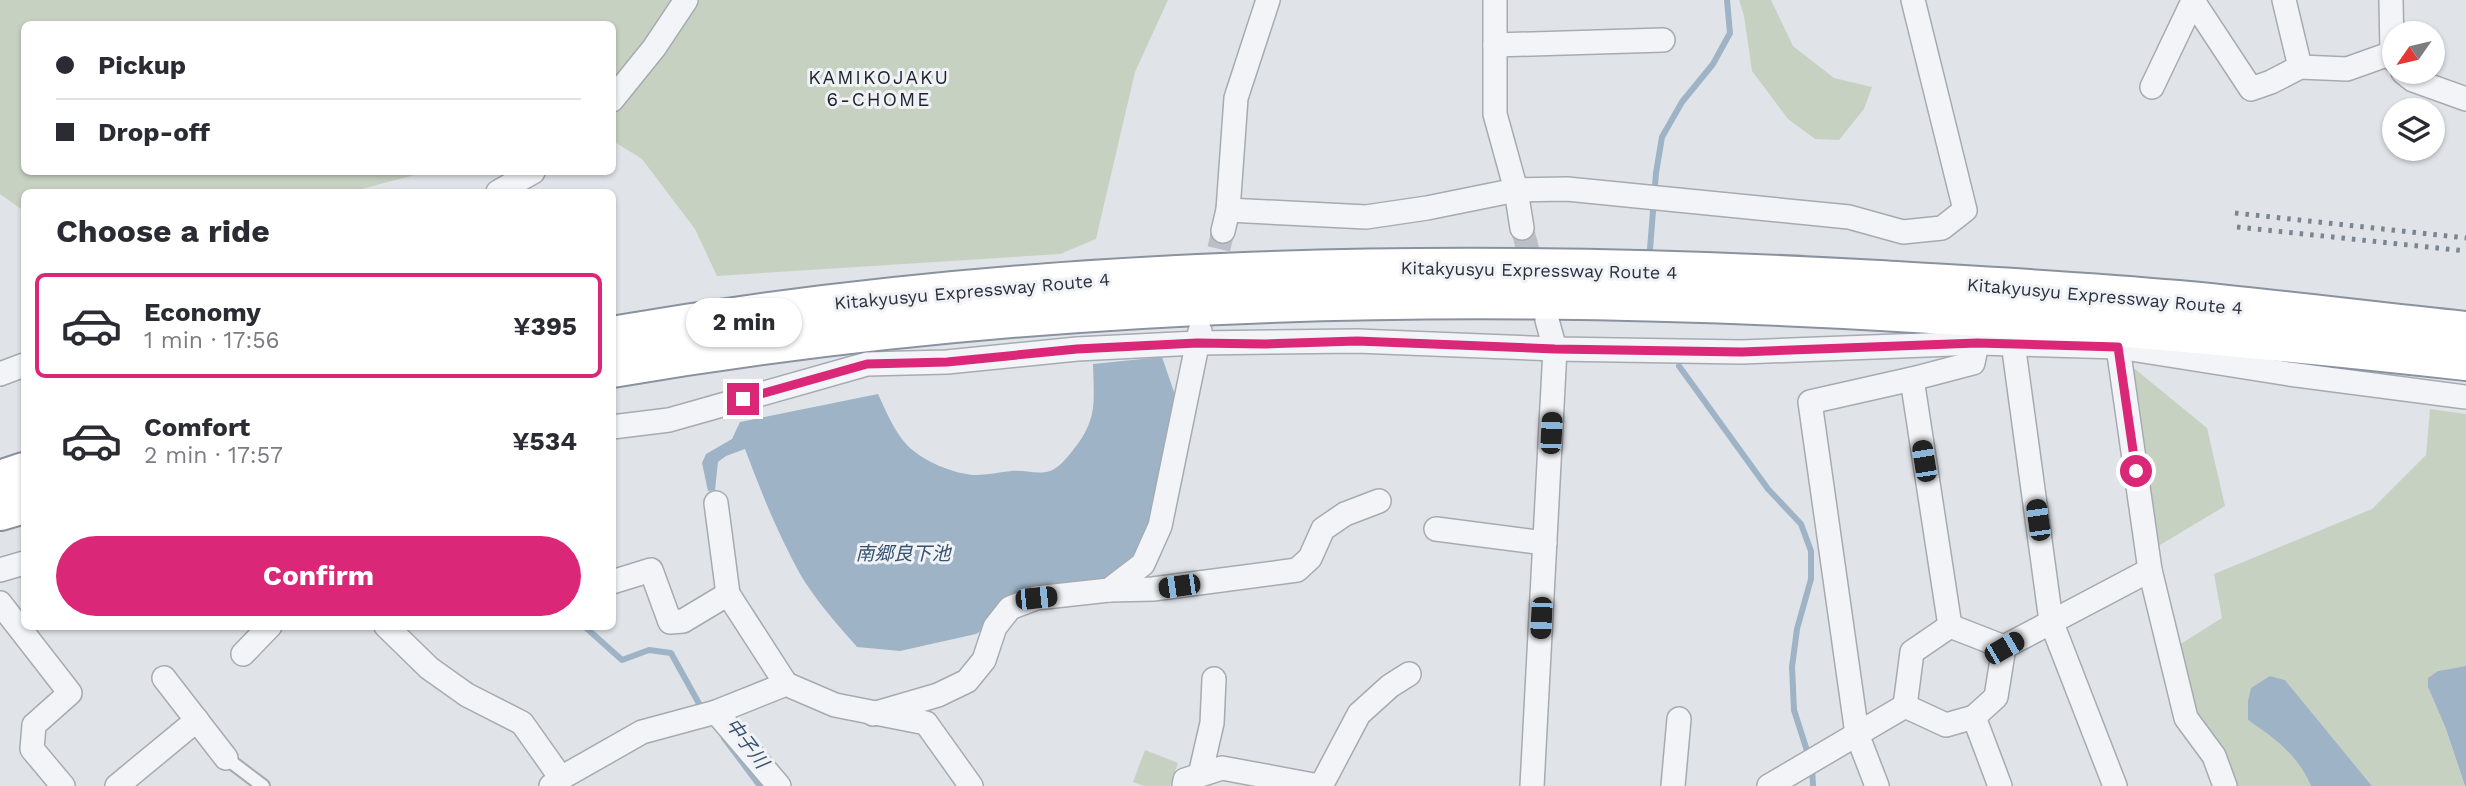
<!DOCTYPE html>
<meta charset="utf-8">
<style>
body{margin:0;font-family:"Work Sans","Noto Sans JP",sans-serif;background:#f7f7f7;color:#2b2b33;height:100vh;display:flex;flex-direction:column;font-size:26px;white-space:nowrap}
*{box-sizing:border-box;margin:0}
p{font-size:23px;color:#7c7c81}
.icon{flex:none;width:38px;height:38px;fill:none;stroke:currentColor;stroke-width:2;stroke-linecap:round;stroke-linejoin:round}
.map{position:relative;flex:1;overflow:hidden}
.drawer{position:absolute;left:21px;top:189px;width:595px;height:441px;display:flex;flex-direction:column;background:#fff;border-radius:10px;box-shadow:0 2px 5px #0004}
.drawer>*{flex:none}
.top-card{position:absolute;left:21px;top:21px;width:595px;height:154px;border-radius:10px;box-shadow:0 2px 5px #0004;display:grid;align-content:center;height:154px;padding:0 35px;background:#fff}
.needle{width:46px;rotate:236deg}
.fabs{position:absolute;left:2382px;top:21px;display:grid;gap:14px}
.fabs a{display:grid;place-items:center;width:63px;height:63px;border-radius:50%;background:#fff;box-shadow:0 2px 5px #0004;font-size:35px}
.end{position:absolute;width:32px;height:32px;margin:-16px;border:9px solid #db2777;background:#fff;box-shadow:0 0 0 4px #fff}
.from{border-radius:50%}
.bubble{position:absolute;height:49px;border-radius:24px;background:#fff;box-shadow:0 2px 5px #0004;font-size:23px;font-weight:700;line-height:49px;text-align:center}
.car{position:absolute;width:21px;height:42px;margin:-21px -10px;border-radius:9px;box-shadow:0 0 5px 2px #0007;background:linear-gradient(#222 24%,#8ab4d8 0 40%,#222 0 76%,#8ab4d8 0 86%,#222 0)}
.top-card b{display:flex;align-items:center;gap:24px;height:66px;font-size:26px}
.top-card b+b{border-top:2px solid #e1e1e2}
.top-card i{width:18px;height:18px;background:#2b2b33}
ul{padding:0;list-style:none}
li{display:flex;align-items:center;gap:21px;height:105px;margin:0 14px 10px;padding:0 21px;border:4px solid transparent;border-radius:10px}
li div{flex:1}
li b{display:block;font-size:26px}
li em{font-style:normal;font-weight:700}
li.on{border-color:#db2777}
li>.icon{width:63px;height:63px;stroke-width:1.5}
h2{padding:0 35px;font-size:32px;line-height:84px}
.cta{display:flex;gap:14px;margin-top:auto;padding:14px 35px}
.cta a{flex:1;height:80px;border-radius:42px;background:#db2777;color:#fff;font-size:28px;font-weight:700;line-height:80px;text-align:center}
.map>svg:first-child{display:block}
.green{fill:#c7d1c2}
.water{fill:#9eb3c6}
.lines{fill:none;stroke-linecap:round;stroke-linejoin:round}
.stream{stroke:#9eb3c6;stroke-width:6}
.minor-tunnel{stroke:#bcc0c6;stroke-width:23;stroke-dasharray:23 11;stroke-linecap:butt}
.service-casing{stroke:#a6abb2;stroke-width:16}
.minor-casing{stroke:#a6abb2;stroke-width:26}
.motorway-casing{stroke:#89929e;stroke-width:42}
.service{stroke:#f3f4f7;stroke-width:12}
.minor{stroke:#f3f4f7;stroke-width:23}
.motorway{stroke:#fff;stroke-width:38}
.rail{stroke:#7b8491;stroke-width:5;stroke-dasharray:3.5 7;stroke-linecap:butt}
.route{stroke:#db2777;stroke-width:9}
.labels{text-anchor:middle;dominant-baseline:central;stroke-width:6;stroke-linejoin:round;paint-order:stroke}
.street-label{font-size:18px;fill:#2a323e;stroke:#f0f2f6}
.neighbourhood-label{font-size:19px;letter-spacing:2px;fill:#1c232f;stroke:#f0f2f6}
.water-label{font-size:19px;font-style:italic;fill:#375370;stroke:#f0f2f6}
</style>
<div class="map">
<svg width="2466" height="786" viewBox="0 0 2466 786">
<rect width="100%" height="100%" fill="#e0e4e8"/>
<g class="green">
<path d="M0,0h1168l-33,72 -39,167 -36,15 -343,22 -22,-47 -53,-70 -29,-18 -1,-117h-588v148h402l-76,20h-326v19l-24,-17z"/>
<path d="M1739,0h32l22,46 41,32 38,9 -8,22 -25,31 -24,-1 -27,-20 -36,-48 -8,-55z"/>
<path d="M2130,365l77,63 18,78 -70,42z"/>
<path d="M2430,409l36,5v252l-28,5 -10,16 18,42 19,57h-93l-87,-106 -15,-4 -22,44c26,18 50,35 63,66h-74l-13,-32 -30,-39 -15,-70 43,-27 -8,-44 158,-65 54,-54z"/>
<path d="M1145,750l33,13 -8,23h-26l-11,-4z"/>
</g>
<g class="water">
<path d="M1162,357l13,38 -8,66 -9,42 -24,57 -21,20 -125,47 -12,7 -76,17 -43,-4c-20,-23 -41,-46 -57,-73 -22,-40 -39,-82 -55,-125l-19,7 -8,6 -3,28 -7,1 -6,-28 4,-9 26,-15 8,-17 138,-28c8,17 16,37 29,51 15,16 47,29 68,30 12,0 25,-3 37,-4 13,-1 26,4 38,0 8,-3 15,-11 20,-17 28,-34 24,-49 23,-90z"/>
<path d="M2466,666v120h-1l-19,-57 -18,-42v-9l10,-7z"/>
<path d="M2270,676l15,4 87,106h-61c-13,-31 -37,-48 -63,-66v-19l3,-13z"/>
</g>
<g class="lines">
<g class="stream">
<path d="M1650,249l6,-76 6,-36 20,-35 31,-38 17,-31 -3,-33"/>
<path d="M1679,366l89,123 33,35 10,27v28l-14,50 -5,38 2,43 15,47"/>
<path d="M584,626l38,34 27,-10 22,3 31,56"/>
<path d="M724,738l36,48"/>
<path d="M1812,768l1,18"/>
</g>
<g class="minor-tunnel">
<path d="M1522,228l14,52"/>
<path d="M1211,282l12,-51"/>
</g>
<g class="service-casing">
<path id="service" d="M226,758l37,28"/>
</g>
<g class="minor-casing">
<g id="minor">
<path d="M1495,0v114l21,76 6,38"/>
<path d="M2284,0l16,67"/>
<path d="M2391,0l1,53 2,7"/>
<path d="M1495,45l168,-5"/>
<path d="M2403,72l10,8 53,19"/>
<path d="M2152,87l41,-86 58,88 20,-7 29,-15 47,2 45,-16"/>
<path d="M612,100l42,-52 32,-48"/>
<path d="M498,192l35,-20"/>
<path d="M1228,210l138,7 61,-9 89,-18 51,-1 282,28 54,15 39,-4 23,-18 -52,-210"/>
<path d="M1223,231l5,-21 8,-112 32,-98"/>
<path d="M2013,343l38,278 64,165"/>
<path d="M2118,347l32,223 36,148 28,38 11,30"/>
<path d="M0,374l24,-9"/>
<path d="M1912,379l61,-16 4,-20"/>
<path d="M612,427l57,-7 198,-56 80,-2 130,-13 120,-6 160,-2 198,8 187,3 235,-9 141,4 171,27 177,23"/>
<path d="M716,503l12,91 58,90"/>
<path d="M1436,529l109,14"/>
<path d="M0,570l24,-7"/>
<path d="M612,582l39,-12 19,52 13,-1 45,-27"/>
<path d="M1109,590l44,-1 144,-19 13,-12 13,-29 22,-15 34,-13"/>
<path d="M0,603l70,90 -36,32 -2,24 31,37"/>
<path d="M386,626l43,42 38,27 55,28 39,55"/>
<path d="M1950,626l54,21 -8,50 -22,20 -28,8 -41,-19 7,-54z"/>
<path d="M2004,647l146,-77"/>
<path d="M243,654l27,-28"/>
<path d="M164,678l62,80"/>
<path d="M716,712l63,74"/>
<path d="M873,714l65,-19 29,-14 17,-21 11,-33 15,-19 26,-10 73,-8 34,-26 17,-38 40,-195"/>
<path d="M1974,717l26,69"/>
<path d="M1200,775l12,-52 2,-44"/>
<path d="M117,786l80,-66"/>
<path d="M551,786l10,-8 81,-46 74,-20 70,-28 49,21 91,18 45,63"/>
<path d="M1184,786l1,-6 37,-12 97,18"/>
<path d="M1321,786l38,-72 31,-28 19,-12"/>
<path d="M1532,786l23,-437 -8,-29"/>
<path d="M1673,786l6,-67"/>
<path d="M1769,786l136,-80"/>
<path d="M1877,786l-20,-52 -47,-332 102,-23 38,247"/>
</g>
</g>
<g class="motorway-casing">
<g id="motorway">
<path d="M612,336c419,-72 845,-80 1267,-56 100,6 200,11 299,20 96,9 192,21 288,31"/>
<path d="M612,368c618,-105 1235,-75 1854,-7"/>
<path d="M0,480l24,-8"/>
<path d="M0,511l24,-7"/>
</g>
</g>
<use href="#service" class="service"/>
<use href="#minor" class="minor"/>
<use href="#motorway" class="motorway"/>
<g class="rail">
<path d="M2235,213l231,25"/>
<path d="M2237,227l229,24"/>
</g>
</g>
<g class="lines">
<path class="route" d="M743,399l124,-35 80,-2 130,-13 120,-6 68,1 92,-3 198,8 187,3 235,-9 141,4 18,124"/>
</g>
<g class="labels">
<g class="street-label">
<text transform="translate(1539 270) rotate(1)">Kitakyusyu Expressway Route 4</text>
<text transform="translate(972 291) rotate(-5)">Kitakyusyu Expressway Route 4</text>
<text transform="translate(2105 296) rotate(5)">Kitakyusyu Expressway Route 4</text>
</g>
<g class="neighbourhood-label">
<text x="879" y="77">KAMIKOJAKU<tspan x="879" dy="22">6-CHOME</tspan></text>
</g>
<g class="water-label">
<text x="903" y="553">南郷良下池</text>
<text transform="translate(747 743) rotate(53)">中子川</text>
</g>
</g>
</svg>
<div class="fabs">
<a><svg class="needle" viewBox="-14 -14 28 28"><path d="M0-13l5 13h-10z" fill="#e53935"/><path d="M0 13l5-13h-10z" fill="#7c7c81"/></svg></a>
<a><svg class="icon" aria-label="layers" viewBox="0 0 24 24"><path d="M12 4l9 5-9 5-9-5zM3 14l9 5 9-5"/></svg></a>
</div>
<i class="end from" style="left:2136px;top:471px"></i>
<i class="end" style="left:743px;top:399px"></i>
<div class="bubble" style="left:686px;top:298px;width:116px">2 min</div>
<i class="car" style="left:1551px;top:433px;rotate:3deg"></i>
<i class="car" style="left:1924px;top:461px;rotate:351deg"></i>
<i class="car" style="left:2038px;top:520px;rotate:352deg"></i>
<i class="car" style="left:1179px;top:586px;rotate:262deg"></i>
<i class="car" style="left:1036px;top:598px;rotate:84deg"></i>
<i class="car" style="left:1541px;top:618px;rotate:183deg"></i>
<i class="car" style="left:2004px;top:648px;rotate:60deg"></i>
<div class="top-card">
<b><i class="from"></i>Pickup</b>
<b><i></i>Drop-off</b>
</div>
<section class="drawer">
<h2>Choose a ride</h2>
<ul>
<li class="on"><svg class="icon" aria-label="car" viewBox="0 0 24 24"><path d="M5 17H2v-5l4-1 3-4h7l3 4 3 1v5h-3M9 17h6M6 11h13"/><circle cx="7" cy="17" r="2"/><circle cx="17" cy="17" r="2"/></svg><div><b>Economy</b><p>1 min · 17:56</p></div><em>¥395</em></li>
<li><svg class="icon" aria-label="car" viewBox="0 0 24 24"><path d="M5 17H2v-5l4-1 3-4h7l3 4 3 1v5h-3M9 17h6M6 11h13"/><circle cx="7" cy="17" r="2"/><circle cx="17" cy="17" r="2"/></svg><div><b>Comfort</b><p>2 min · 17:57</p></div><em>¥534</em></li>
</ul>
<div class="cta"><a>Confirm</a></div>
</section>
</div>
